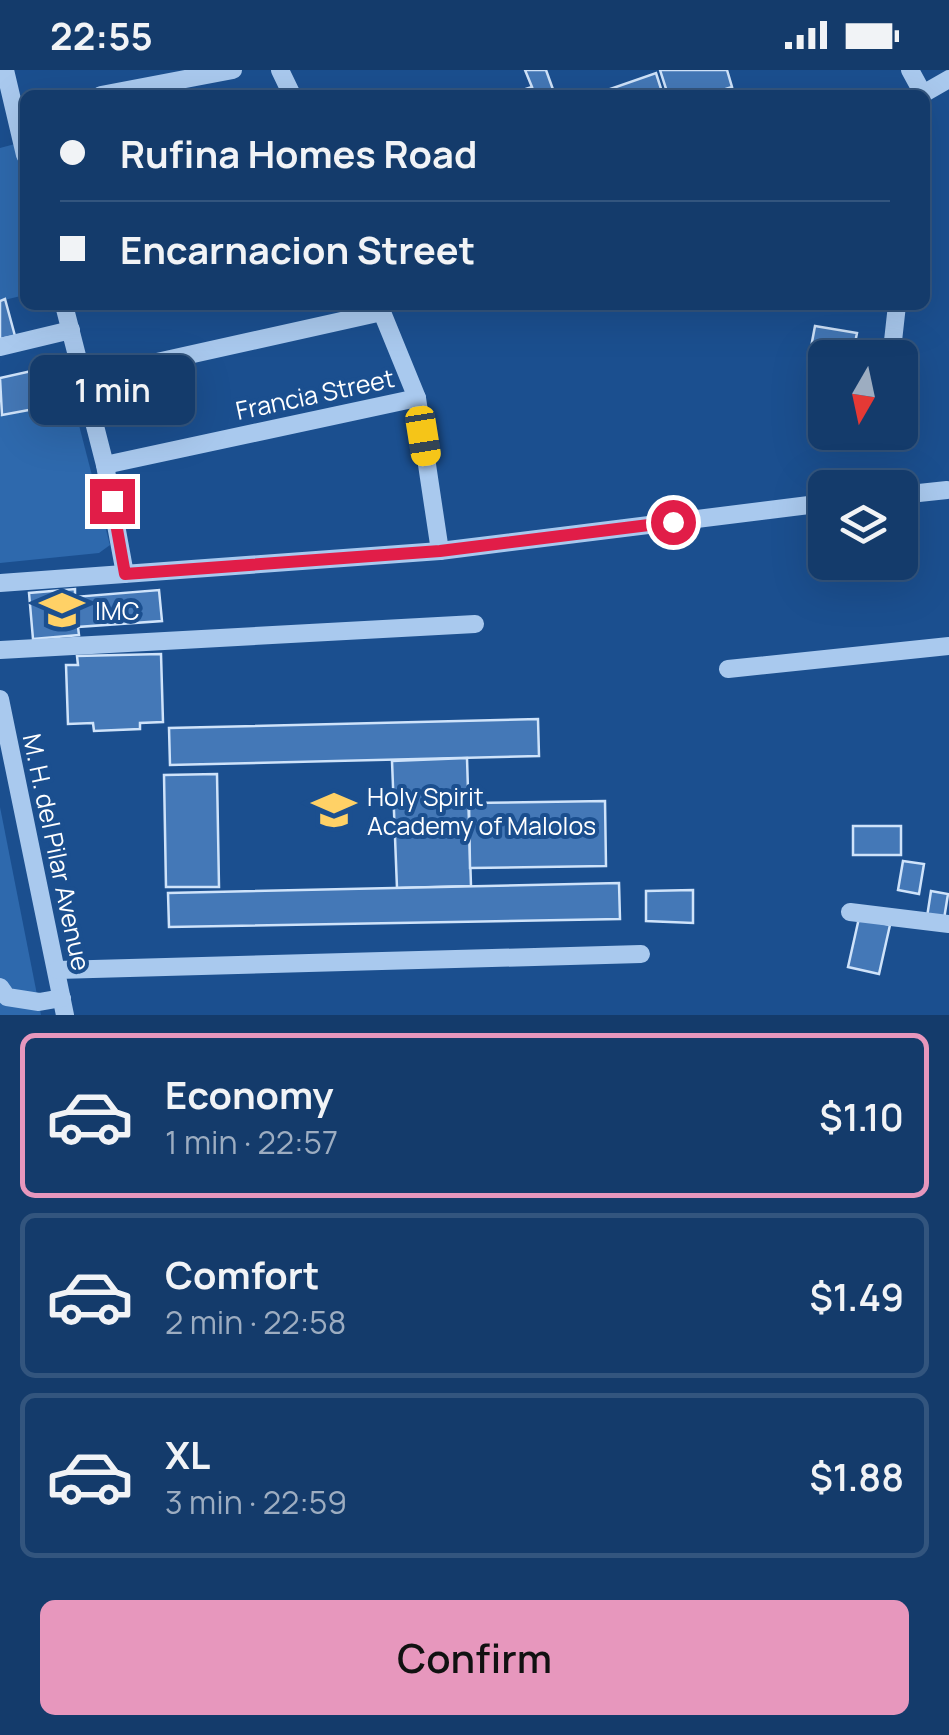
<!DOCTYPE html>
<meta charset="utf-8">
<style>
body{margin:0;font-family:Manrope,sans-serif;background:#214673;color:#f1f3f6;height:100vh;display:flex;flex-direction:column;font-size:38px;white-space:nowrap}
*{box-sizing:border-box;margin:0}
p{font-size:32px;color:#9dadc1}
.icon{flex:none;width:55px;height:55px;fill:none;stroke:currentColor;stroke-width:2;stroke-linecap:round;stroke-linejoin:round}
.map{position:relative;height:945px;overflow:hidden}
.details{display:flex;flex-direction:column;background:#143b6b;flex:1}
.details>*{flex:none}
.hud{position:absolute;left:20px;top:20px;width:910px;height:220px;border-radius:15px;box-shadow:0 10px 40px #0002,0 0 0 2px #33557e;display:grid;align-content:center;height:220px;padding:0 40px;background:#143b6b}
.needle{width:65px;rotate:189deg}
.tools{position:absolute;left:808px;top:270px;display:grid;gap:20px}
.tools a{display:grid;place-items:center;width:110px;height:110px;border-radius:15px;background:#143b6b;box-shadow:0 10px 40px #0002,0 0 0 2px #33557e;font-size:50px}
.end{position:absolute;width:45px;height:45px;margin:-22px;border:12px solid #e11d48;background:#fff;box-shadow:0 0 0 5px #fff}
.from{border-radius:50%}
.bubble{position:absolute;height:70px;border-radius:15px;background:#143b6b;box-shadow:0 10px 40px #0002,0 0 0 2px #33557e;font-size:32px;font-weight:600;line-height:70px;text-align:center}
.car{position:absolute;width:30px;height:60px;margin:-30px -15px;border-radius:12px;box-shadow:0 0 8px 2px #0007;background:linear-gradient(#f5c518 24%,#345 0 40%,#f5c518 0 76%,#345 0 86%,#f5c518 0)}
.hud b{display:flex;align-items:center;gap:35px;height:95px;font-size:38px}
.hud b+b{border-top:2px solid #33557e}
.hud i{width:25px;height:25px;background:#f1f3f6}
ul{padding:18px 0 0;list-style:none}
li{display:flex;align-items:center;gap:30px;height:165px;margin:0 20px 15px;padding:0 20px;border:5px solid #33557e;border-radius:15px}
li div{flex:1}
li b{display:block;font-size:38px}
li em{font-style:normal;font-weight:600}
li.on{border-color:#e797bd}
li>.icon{width:90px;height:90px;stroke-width:1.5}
.cta{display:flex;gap:20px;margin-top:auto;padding:20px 40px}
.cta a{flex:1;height:115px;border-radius:15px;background:#e797bd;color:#111;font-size:40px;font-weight:600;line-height:115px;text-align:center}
.status{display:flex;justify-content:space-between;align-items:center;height:70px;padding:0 50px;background:#143b6b;direction:ltr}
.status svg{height:28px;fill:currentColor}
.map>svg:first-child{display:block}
.green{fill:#2e69ad}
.building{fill:#4478b7;stroke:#cfe3fa;stroke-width:2.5}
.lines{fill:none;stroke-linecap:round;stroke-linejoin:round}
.minor{stroke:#a9c9ee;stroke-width:18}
.route{stroke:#e11d48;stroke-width:12}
.labels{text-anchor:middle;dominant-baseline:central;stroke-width:8;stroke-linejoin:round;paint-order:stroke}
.street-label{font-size:25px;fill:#fff;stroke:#1b4f8f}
.poi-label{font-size:25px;fill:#fff;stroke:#1b4f8f;text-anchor:start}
</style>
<div class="status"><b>22:55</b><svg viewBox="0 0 49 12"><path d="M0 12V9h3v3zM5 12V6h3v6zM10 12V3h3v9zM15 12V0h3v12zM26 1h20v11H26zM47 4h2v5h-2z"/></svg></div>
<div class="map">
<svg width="949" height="945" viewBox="0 0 949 945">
<rect width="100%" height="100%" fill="#1b4f8f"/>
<g class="green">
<path d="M15,74l10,45v106l-25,6v-153z"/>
<path d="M73,332l37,143 -11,8 -99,10v-148z"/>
<path d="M0,737l41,208h-41z"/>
</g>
<g class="building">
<path d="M525,0h21l9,25h-35l-1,-4 13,-4z"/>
<path d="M660,0h67l5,17 -25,8h-39z"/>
<path d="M656,3l7,22h-70z"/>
<path d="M5,229l10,37 -15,3v-38z"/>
<path d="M815,256l42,7 -5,25h-27v3l-16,-3z"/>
<path d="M36,300l9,37 -43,8 -2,-37z"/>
<path d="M75,519v8l84,-7 3,31 -84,6 1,8 -46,4 -4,-46z"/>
<path d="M161,584l2,68 -23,1v6l-46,2 -1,-8 -25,1 -2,-59h12l-1,-9z"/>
<path d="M538,649l1,37 -369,9 -1,-37z"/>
<path d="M467,688l4,128 -74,2 -5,-127z"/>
<path d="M217,704l2,113h-53l-2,-112z"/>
<path d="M605,731l1,65 -136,2 -1,-65z"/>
<rect x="853" y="756" width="48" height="29"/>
<path d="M903,791l21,3 -5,30 -21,-4z"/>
<path d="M619,813l1,36 -451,8 -1,-34z"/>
<path d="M693,820v33l-47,-2v-30z"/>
<path d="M931,821l17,3 -4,25 -17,-2z"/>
<path d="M859,848l31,7 -11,49 -31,-7z"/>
</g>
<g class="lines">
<g class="minor">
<path d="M5,0l20,85"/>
<path d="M280,0l12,25"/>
<path d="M910,0l12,22"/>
<path d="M101,25l132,-25"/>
<path d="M921,25l28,-16"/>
<path d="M64,235l41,160 20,109"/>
<path d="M379,235l38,93 23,153"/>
<path d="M0,277l71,-17"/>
<path d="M892,280l5,-45"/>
<path d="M85,308l297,-66"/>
<path d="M105,395l312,-67"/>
<path d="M900,425l47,-5"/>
<path d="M0,513l440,-32 385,-48"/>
<path d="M0,580l475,-26"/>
<path d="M728,599l221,-23"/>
<path d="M0,629l65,316"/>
<path d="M850,842l99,12"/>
<path d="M57,900l584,-16"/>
<path d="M0,917l7,10 32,5 23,-4"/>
</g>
</g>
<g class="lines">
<path class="route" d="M112,431l13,73 315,-23 233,-29"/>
</g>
<defs>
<g id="school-bare" transform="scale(3.45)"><path d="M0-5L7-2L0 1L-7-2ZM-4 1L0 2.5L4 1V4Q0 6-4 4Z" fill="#ffd166" stroke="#1b4f8f" stroke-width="2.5" paint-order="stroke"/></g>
</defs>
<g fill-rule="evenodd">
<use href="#school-bare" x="62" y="540"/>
<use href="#school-bare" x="334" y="740"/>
</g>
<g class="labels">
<g class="street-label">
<text transform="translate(315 324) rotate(-12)">Francia Street</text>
<text transform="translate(57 782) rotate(78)">M. H. del Pilar Avenue</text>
</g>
<g class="poi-label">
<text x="95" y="540">IMC</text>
<text x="367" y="726">Holy Spirit<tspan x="367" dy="29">Academy of Malolos</tspan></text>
</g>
</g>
</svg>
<div class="tools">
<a><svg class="needle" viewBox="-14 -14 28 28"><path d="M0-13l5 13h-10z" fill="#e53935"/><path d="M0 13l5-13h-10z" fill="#9dadc1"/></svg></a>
<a><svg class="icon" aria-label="layers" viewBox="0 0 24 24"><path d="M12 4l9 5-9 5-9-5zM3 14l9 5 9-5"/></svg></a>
</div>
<i class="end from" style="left:673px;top:452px"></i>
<i class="end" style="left:112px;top:431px"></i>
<div class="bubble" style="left:30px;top:285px;width:165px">1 min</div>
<i class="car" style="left:423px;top:366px;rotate:171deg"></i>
<div class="hud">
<b><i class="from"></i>Rufina Homes Road</b>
<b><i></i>Encarnacion Street</b>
</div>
</div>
<section class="details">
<ul>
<li class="on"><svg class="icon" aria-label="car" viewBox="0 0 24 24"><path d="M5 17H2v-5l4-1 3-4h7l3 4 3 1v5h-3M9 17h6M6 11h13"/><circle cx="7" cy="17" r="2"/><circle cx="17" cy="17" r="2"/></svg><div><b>Economy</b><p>1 min · 22:57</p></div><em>$1.10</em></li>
<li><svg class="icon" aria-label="car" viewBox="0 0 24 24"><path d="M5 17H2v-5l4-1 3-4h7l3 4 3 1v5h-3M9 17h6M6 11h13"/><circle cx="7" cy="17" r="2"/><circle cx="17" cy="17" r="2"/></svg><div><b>Comfort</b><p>2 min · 22:58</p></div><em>$1.49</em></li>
<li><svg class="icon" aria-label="car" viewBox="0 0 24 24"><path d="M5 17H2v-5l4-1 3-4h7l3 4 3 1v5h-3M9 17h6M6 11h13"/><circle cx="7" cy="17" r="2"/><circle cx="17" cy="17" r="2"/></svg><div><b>XL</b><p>3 min · 22:59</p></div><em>$1.88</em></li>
</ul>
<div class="cta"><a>Confirm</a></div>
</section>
